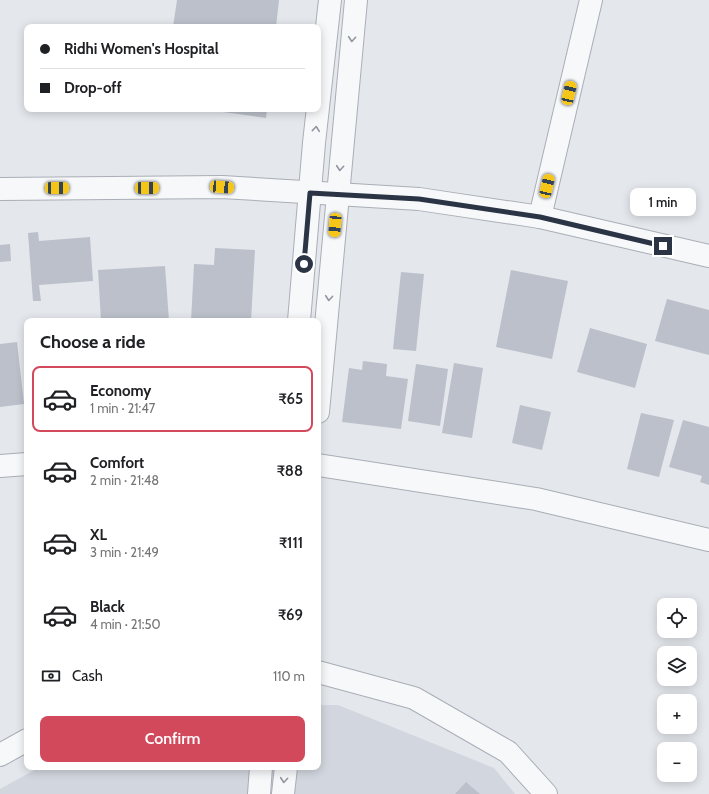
<!DOCTYPE html>
<meta charset="utf-8">
<style>
body{margin:0;font-family:Cabin,sans-serif;background:#f6f6f6;color:#202124;height:100vh;display:flex;flex-direction:column;font-size:15px;white-space:nowrap}
*{box-sizing:border-box;margin:0}
p{font-size:13px;color:#757577}
.icon{flex:none;width:22px;height:22px;fill:none;stroke:currentColor;stroke-width:2;stroke-linecap:round;stroke-linejoin:round}
.map{position:relative;flex:1;overflow:hidden}
.drawer{position:absolute;left:24px;top:318px;width:297px;height:452px;display:flex;flex-direction:column;background:#fff;border-radius:8px;box-shadow:0 2px 10px #0003}
.drawer>*{flex:none}
.guide{position:absolute;left:24px;top:24px;width:297px;height:88px;border-radius:8px;box-shadow:0 2px 10px #0003;display:grid;align-content:center;height:88px;padding:0 16px;background:#fff}
.buttons{position:absolute;left:657px;top:598px;display:grid;gap:8px}
.buttons a{display:grid;place-items:center;width:40px;height:40px;border-radius:8px;background:#fff;box-shadow:0 2px 10px #0003;font-size:20px}
.end{position:absolute;width:18px;height:18px;margin:-9px;border:5px solid #2b3445;background:#fff;box-shadow:0 0 0 2px #fff}
.from{border-radius:50%}
.bubble{position:absolute;height:28px;border-radius:8px;background:#fff;box-shadow:0 2px 10px #0003;font-size:13px;font-weight:600;line-height:28px;text-align:center}
.car{position:absolute;width:12px;height:24px;margin:-12px -6px;border-radius:5px;box-shadow:0 0 3px 1px #0007;background:linear-gradient(#f5c518 24%,#345 0 40%,#f5c518 0 76%,#345 0 86%,#f5c518 0)}
.guide b{display:flex;align-items:center;gap:14px;height:38px;font-size:15px}
.guide b+b{border-top:1px solid #e0e0e0}
.guide i{width:10px;height:10px;background:#202124}
ul{padding:0;list-style:none}
li{display:flex;align-items:center;gap:12px;height:66px;margin:0 8px 6px;padding:0 8px;border:2px solid transparent;border-radius:8px}
li div{flex:1}
li b{display:block;font-size:15px}
li em{font-style:normal;font-weight:600}
li.active{border-color:#d1495b}
li>.icon{width:36px;height:36px;stroke-width:1.5}
h2{padding:0 16px;font-size:18px;line-height:48px}
.pay{display:flex;align-items:center;gap:10px;height:44px;padding:0 16px;font-size:15px}
.pay p{margin-inline-start:auto}
.button{display:flex;gap:8px;margin-top:auto;padding:8px 16px}
.button a{flex:1;height:46px;border-radius:8px;background:#d1495b;color:#fff;font-size:16px;font-weight:600;line-height:46px;text-align:center}
.map>svg:first-child{display:block}
.built{fill:#d2d6de}
.building{fill:#bbc0ca}
.lines{fill:none;stroke-linecap:round;stroke-linejoin:round}
.minor-casing{stroke:#a9aeb7;stroke-width:24}
.minor{stroke:#f7f8fa;stroke-width:22}
.oneway{stroke:#9196a0}
.route{stroke:#2b3445;stroke-width:5}
</style>
<div class="map">
<svg width="709" height="794" viewBox="0 0 709 794">
<rect width="100%" height="100%" fill="#e4e7ec"/>
<path class="built" d="M318,705h20l156,63 21,26h-515v-5l40,-22h278z"/>
<g class="building">
<path d="M177,0h102l-3,27h-103z"/>
<path d="M201,109h66l-1,9z"/>
<path d="M38,232l1,9 51,-4 3,44 -54,4 2,16h-8l-5,-68z"/>
<path d="M10,244l1,17 -11,1v-17z"/>
<path d="M215,248l40,2 -4,71h-60l3,-57 20,1z"/>
<path d="M165,266l4,55h-68l-3,-51z"/>
<path d="M511,270l57,11 -16,78 -56,-12z"/>
<path d="M401,272l23,2 -8,77 -23,-2z"/>
<path d="M667,299l42,11v45l-54,-14z"/>
<path d="M590,328l57,16 -12,44 -58,-16z"/>
<path d="M17,342l7,62 -24,3v-63z"/>
<path d="M363,361l24,3 -1,12 22,3 -7,50 -59,-7 7,-54 13,2z"/>
<path d="M454,363l29,5 -11,70 -30,-5z"/>
<path d="M416,364l32,5 -8,57 -32,-5z"/>
<path d="M520,405l31,7 -9,38 -30,-7z"/>
<path d="M641,413l33,7 -15,57 -32,-8z"/>
<path d="M683,420l26,7v58l-9,-3 2,-6 -33,-9z"/>
<path d="M466,782l14,12h-25z"/>
</g>
<g class="lines">
<g class="minor-casing">
<g id="minor">
<path d="M0,189l222,-2 197,12 121,18 169,39"/>
<path d="M540,217l51,-217"/>
<path d="M299,321l15,-178 16,-143"/>
<path d="M318,412l38,-412"/>
<path d="M318,465l218,34 173,41"/>
<path d="M0,466l27,-2"/>
<path d="M318,672l96,26 94,54 38,42"/>
<path d="M0,755l27,-15"/>
<path d="M259,794l2,-27"/>
<path d="M283,794l3,-27"/>
</g>
</g>
<use href="#minor" class="minor"/>
</g>
<defs><path id="oneway-chevron" d="M-2-3.5L2.5 0L-2 3.5" fill="none" stroke-width="1.6" stroke-linecap="round" stroke-linejoin="round"/></defs>
<g class="oneway">
<use href="#oneway-chevron" transform="translate(352 39) rotate(95)"/>
<use href="#oneway-chevron" transform="translate(316 129) rotate(-84)"/>
<use href="#oneway-chevron" transform="translate(340 168) rotate(95)"/>
<use href="#oneway-chevron" transform="translate(329 298) rotate(95)"/>
<use href="#oneway-chevron" transform="translate(284 780) rotate(95)"/>
</g>
<g class="lines">
<path class="route" d="M304,264l6,-71 109,6 121,18 123,29"/>
</g>
</svg>
<div class="buttons">
<a><svg class="icon" aria-label="locate" viewBox="0 0 24 24"><circle cx="12" cy="12" r="6"/><path d="M12 2v4M12 18v4M2 12h4M18 12h4"/></svg></a>
<a><svg class="icon" aria-label="layers" viewBox="0 0 24 24"><path d="M12 4l9 5-9 5-9-5zM3 14l9 5 9-5"/></svg></a>
<a>+</a>
<a>−</a>
</div>
<i class="end from" style="left:304px;top:264px"></i>
<i class="end" style="left:663px;top:246px"></i>
<div class="bubble" style="left:630px;top:188px;width:66px">1 min</div>
<i class="car" style="left:569px;top:93px;rotate:13deg"></i>
<i class="car" style="left:547px;top:186px;rotate:13deg"></i>
<i class="car" style="left:222px;top:187px;rotate:94deg"></i>
<i class="car" style="left:57px;top:188px;rotate:90deg"></i>
<i class="car" style="left:147px;top:188px;rotate:90deg"></i>
<i class="car" style="left:335px;top:225px;rotate:185deg"></i>
<div class="guide">
<b><i class="from"></i>Ridhi Women's Hospital</b>
<b><i></i>Drop-off</b>
</div>
<section class="drawer">
<h2>Choose a ride</h2>
<ul>
<li class="active"><svg class="icon" aria-label="car" viewBox="0 0 24 24"><path d="M5 17H2v-5l4-1 3-4h7l3 4 3 1v5h-3M9 17h6M6 11h13"/><circle cx="7" cy="17" r="2"/><circle cx="17" cy="17" r="2"/></svg><div><b>Economy</b><p>1 min · 21:47</p></div><em>₹65</em></li>
<li><svg class="icon" aria-label="car" viewBox="0 0 24 24"><path d="M5 17H2v-5l4-1 3-4h7l3 4 3 1v5h-3M9 17h6M6 11h13"/><circle cx="7" cy="17" r="2"/><circle cx="17" cy="17" r="2"/></svg><div><b>Comfort</b><p>2 min · 21:48</p></div><em>₹88</em></li>
<li><svg class="icon" aria-label="car" viewBox="0 0 24 24"><path d="M5 17H2v-5l4-1 3-4h7l3 4 3 1v5h-3M9 17h6M6 11h13"/><circle cx="7" cy="17" r="2"/><circle cx="17" cy="17" r="2"/></svg><div><b>XL</b><p>3 min · 21:49</p></div><em>₹111</em></li>
<li><svg class="icon" aria-label="car" viewBox="0 0 24 24"><path d="M5 17H2v-5l4-1 3-4h7l3 4 3 1v5h-3M9 17h6M6 11h13"/><circle cx="7" cy="17" r="2"/><circle cx="17" cy="17" r="2"/></svg><div><b>Black</b><p>4 min · 21:50</p></div><em>₹69</em></li>
</ul>
<div class="pay"><svg class="icon" aria-label="cash" viewBox="0 0 24 24"><path d="M3 7h18v10H3z"/><circle cx="12" cy="12" r="2"/></svg>Cash<p>110 m</p></div>
<div class="button"><a>Confirm</a></div>
</section>
</div>
